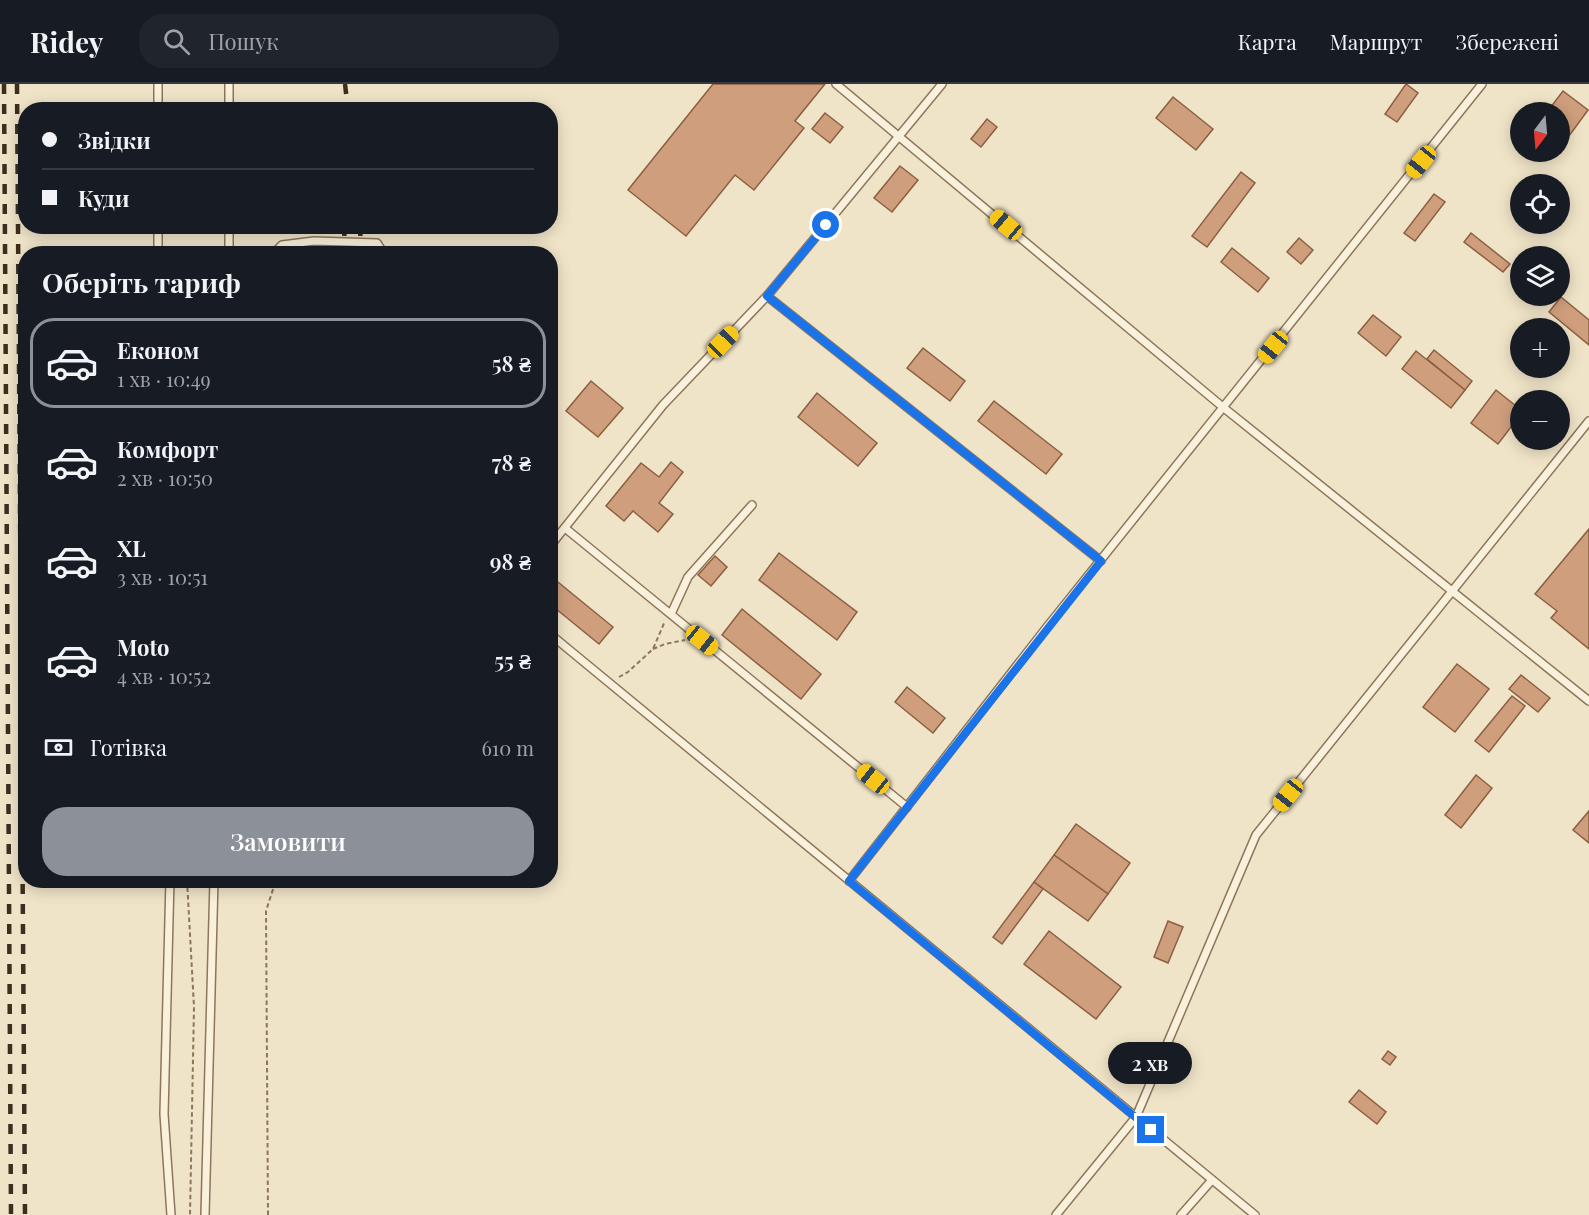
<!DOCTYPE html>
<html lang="uk">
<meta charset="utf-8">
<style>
body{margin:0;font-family:"Playfair Display",serif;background:#20242c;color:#f1f3f6;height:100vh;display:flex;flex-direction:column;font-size:22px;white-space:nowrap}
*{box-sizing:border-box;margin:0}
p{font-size:20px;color:#9ea1a6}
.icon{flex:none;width:33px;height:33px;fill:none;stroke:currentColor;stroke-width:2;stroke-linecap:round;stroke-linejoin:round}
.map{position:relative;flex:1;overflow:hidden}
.sheet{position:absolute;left:18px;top:162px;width:540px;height:642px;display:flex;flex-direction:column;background:#171b24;border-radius:24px;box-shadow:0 3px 15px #0003}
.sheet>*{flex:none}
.guide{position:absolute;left:18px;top:18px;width:540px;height:132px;border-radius:24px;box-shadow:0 3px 15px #0003;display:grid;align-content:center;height:132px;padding:0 24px;background:#171b24}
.needle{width:39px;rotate:196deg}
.controls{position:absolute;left:1510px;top:18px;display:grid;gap:12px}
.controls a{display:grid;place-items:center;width:60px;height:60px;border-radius:50%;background:#171b24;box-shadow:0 3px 15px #0003;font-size:30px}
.end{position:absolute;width:27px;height:27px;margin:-14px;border:8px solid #1a73e8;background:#fff;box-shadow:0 0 0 3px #fff}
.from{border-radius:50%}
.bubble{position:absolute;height:42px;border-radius:21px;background:#171b24;box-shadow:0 3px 15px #0003;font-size:20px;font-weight:600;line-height:42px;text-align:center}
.car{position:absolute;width:18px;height:36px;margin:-18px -9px;border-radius:8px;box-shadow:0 0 4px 2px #0007;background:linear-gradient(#f5c518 24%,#345 0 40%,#f5c518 0 76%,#345 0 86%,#f5c518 0)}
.guide b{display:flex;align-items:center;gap:21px;height:57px;font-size:22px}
.guide b+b{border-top:2px solid #363941}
.guide i{width:15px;height:15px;background:#f1f3f6}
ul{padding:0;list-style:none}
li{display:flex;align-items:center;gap:18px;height:90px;margin:0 12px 9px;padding:0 12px;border:3px solid transparent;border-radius:24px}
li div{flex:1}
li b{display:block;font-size:22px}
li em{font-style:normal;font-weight:600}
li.current{border-color:#8c9099}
li>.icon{width:54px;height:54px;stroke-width:1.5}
h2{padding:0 24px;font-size:27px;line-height:72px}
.pay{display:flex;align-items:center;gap:15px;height:66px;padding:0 24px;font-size:22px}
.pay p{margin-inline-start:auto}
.action{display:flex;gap:12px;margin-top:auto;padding:12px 24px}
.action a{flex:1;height:69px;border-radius:24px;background:#8c9099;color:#fff;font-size:24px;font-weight:600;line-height:69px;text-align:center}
header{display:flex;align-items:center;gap:36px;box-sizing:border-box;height:84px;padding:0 30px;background:#171b24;border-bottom:2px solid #363941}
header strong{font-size:28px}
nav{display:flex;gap:33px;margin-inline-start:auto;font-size:21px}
.search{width:420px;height:54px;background:#20242c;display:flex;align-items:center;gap:15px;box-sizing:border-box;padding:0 21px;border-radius:24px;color:#9ea1a6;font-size:22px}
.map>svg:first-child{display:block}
.building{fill:#cf9f7d;stroke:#8d5f41;stroke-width:1.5}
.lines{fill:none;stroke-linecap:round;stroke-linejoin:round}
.lane-casing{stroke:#8d765c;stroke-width:10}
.path{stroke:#8d765c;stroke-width:2;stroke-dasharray:4.5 3;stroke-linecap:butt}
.lane{stroke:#faf1dc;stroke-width:7}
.rail{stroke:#3d2e20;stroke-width:4.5;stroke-dasharray:10 10;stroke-linecap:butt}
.route{stroke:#1a73e8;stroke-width:8}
</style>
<header>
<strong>Ridey</strong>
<div class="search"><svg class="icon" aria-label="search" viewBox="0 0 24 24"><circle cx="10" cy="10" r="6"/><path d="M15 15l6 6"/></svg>Пошук</div>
<nav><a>Карта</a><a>Маршрут</a><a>Збережені</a></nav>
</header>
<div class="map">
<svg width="1589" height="1131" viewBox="0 0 1589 1131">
<rect width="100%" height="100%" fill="#f0e4c8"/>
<g class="building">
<path d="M713,0h112l-30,37 9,7 -50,62 -19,-15 -49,61 -58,-46z"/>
<path d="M1406,0l12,9 -21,29 -12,-8z"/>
<path d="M1563,7l25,19 -19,26 -9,-7v-17h-13z"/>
<path d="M1173,13l40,32 -17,21 -40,-32z"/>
<path d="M825,29l18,14 -13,16 -18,-14z"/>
<path d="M987,35l10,8 -16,20 -10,-8z"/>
<path d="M900,82l18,14 -26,32 -18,-14z"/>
<path d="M1241,88l14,11 -48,64 -15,-11z"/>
<path d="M1434,110l11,8 -30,39 -11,-8z"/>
<path d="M1471,149l39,31 -7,8 -39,-30z"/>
<path d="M1299,154l14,12 -12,14 -14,-12z"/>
<path d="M1232,164l37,30 -11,14 -37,-30z"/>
<path d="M1561,213l28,23v25l-40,-33z"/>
<path d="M1373,231l28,22 -15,19 -28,-23z"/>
<path d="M923,264l42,33 -15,20 -43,-33z"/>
<path d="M1434,266l38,31 -7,9 -38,-31z"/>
<path d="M1416,267l49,39 -14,18 -49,-39z"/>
<path d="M591,297l32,27 -25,29 -32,-26z"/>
<path d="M1496,306l25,20v4l-23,30 -27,-21z"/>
<path d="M817,309l60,50 -19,23 -60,-49z"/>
<path d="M994,317l68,53 -16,20 -68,-53z"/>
<path d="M671,378l12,10 -24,31 14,11 -15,18 -25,-21 -9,10 -18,-15 35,-43 18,14z"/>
<path d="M1589,445v120l-38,-31 6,-7 -22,-17z"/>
<path d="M779,469l78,59 -20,28 -78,-60z"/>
<path d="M715,472l12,11 -16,19 -13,-11z"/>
<path d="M553,494l60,49 -14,17 -49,-40v-24z"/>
<path d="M742,525l79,65 -20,25 -79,-64z"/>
<path d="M1457,580l32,25 -34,43 -32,-25z"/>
<path d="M1521,591l29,23 -12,14 -29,-23z"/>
<path d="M907,603l38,31 -12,15 -38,-31z"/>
<path d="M1512,612l13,10 -36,46 -14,-11z"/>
<path d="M1476,691l16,13 -31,40 -16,-13z"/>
<path d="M1589,727v32l-16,-13z"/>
<path d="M1076,740l54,39 -22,31 -54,-39z"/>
<path d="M1054,771l54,39 -20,27 -54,-39z"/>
<path d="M1034,798l9,7 -41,55 -9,-7z"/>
<path d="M1168,837l15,6 -15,36 -14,-6z"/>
<path d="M1049,847l72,56 -25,32 -72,-55z"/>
<path d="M1388,967l8,6 -6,8 -8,-6z"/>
<path d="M1359,1006l27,22 -9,12 -28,-22z"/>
</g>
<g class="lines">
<g class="lane-casing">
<g id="lane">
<path d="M836,0l388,324 365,293"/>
<path d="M158,26v-26"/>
<path d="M229,26v-26"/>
<path d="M158,170v-28"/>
<path d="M229,170v-28"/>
<path d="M273,170l9,-9 32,-4 63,2 7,11"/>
<path d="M767,212l334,265"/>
<path d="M565,444l342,279"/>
<path d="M550,462l113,-141 104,-109 175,-212"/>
<path d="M671,530l17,-37 64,-72"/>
<path d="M550,550l705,581"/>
<path d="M170,796l-6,234 7,101"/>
<path d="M849,797l198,-254 435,-543"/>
<path d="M205,1131l9,-335"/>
<path d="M1056,1131l80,-98 120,-282 333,-414"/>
<path d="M1181,1131l31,-35"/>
</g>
</g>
<g class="path">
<path d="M653,565l12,-5 20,-4"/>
<path d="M619,593l9,-5 25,-23 12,-28"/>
<path d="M187,796l7,127 -4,208"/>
<path d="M268,1131l-2,-304 10,-31"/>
</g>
<use href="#lane" class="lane"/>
<g class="rail">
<path d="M4,0l7,1131"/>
<path d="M17,0l8,1131"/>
<path d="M345,0l3,26"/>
<path d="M344,142l1,28"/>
<path d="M360,142l1,28"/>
</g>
</g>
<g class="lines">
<path class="route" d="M826,141l-59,71 334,265 -252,320 302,249"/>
</g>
</svg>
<div class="controls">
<a><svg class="needle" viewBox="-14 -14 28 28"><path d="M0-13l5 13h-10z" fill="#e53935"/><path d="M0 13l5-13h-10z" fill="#9ea1a6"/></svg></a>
<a><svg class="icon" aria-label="locate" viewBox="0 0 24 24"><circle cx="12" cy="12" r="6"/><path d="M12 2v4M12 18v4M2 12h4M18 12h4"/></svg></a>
<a><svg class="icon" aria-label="layers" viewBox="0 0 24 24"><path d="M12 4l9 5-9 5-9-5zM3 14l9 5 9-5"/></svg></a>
<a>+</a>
<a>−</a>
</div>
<i class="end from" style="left:826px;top:141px"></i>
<i class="end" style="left:1151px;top:1046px"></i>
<div class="bubble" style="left:1108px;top:958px;width:84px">2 хв</div>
<i class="car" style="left:1421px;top:78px;rotate:219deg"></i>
<i class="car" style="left:1006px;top:141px;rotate:310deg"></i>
<i class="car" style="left:723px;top:258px;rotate:44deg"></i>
<i class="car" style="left:1273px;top:263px;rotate:219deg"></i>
<i class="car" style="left:702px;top:556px;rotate:129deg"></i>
<i class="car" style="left:873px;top:695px;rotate:309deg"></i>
<i class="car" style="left:1288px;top:711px;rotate:219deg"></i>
<div class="guide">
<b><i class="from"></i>Звідки</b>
<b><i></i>Куди</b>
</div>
<section class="sheet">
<h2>Оберіть тариф</h2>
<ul>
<li class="current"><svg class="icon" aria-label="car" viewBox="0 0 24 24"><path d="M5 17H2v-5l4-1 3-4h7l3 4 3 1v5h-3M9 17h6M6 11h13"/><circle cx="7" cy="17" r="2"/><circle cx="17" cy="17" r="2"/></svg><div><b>Економ</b><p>1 хв · 10:49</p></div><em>58 ₴</em></li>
<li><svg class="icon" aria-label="car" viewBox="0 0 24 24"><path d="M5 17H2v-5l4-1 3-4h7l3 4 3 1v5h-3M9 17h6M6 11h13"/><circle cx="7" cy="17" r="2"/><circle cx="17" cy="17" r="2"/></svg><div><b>Комфорт</b><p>2 хв · 10:50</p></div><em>78 ₴</em></li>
<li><svg class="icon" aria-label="car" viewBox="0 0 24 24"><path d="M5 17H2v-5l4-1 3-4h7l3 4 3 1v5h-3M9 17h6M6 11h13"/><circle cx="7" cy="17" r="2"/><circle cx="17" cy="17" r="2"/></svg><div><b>XL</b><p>3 хв · 10:51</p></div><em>98 ₴</em></li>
<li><svg class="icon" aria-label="car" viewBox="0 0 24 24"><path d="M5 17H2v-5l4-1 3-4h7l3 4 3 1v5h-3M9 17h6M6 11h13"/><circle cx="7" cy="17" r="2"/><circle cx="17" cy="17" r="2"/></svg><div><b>Moto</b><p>4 хв · 10:52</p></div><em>55 ₴</em></li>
</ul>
<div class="pay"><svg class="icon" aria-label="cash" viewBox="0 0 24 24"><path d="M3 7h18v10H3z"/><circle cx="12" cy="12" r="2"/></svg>Готівка<p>610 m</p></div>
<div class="action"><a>Замовити</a></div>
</section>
</div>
